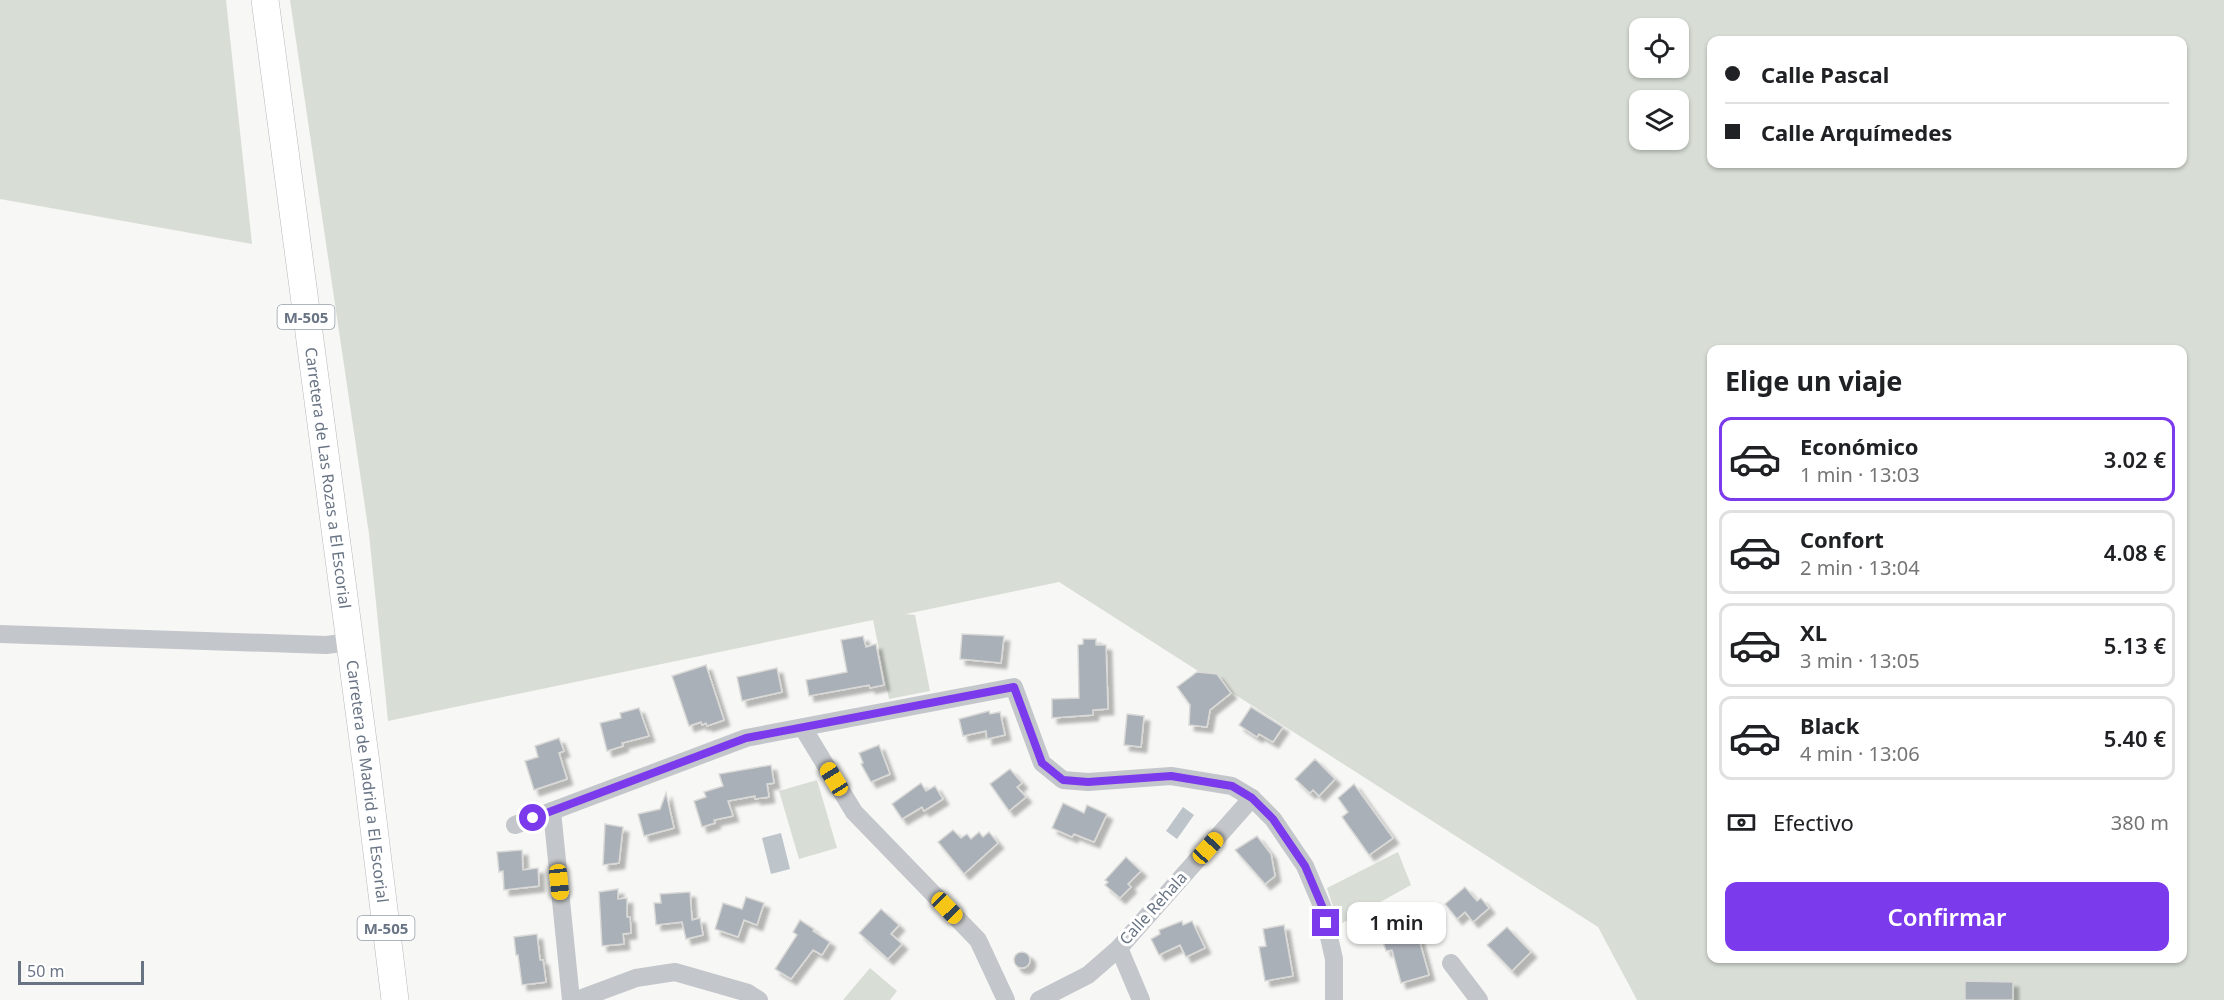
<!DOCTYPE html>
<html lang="es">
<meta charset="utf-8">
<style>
body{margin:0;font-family:"Noto Sans",sans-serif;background:#f6f6f6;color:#202124;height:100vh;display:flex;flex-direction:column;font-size:22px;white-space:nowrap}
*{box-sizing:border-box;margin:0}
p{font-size:20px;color:#757577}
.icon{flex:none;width:33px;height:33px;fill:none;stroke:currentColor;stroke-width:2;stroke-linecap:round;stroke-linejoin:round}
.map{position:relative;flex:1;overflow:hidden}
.drawer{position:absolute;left:1707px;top:345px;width:480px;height:618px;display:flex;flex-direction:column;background:#fff;border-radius:12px;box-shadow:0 2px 4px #0004}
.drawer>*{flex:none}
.guide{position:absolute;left:1707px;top:36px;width:480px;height:132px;border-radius:12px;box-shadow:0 2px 4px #0004;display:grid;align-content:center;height:132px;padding:0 18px;background:#fff}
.tools{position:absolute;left:1629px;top:18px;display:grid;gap:12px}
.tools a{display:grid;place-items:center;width:60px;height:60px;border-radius:12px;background:#fff;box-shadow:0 2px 4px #0004;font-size:30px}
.scale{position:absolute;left:18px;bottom:15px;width:126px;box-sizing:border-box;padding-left:6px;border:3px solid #687484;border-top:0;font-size:16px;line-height:21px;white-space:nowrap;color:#687484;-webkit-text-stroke:4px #fff;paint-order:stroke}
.end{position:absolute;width:27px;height:27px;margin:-14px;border:8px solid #7c3aed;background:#fff;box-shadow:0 0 0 3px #fff}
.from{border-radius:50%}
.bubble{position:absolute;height:42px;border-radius:12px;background:#fff;box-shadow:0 2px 4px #0004;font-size:20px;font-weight:600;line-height:42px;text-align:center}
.car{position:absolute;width:18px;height:36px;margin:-18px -9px;border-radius:8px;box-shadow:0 0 4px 2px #0007;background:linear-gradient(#f5c518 24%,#345 0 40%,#f5c518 0 76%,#345 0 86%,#f5c518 0)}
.guide b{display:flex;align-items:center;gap:21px;height:57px;font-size:22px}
.guide b+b{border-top:2px solid #e0e0e0}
.guide i{width:15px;height:15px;background:#202124}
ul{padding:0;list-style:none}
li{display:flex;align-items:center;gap:18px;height:84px;margin:0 12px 9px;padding:0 6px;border:3px solid #e0e0e0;border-radius:12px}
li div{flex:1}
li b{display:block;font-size:22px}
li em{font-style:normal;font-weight:600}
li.selected{border-color:#7c3aed}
li>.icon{width:54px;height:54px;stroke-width:1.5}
h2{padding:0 18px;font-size:27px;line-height:72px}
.pay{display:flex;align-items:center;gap:15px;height:66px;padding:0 18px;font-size:22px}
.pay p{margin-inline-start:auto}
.action{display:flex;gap:12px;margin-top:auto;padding:12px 18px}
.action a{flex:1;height:69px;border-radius:12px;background:#7c3aed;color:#fff;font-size:24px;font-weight:600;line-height:69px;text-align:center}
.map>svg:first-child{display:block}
.green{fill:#d8ded6;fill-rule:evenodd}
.water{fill:#bdc5cb}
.building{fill:#aab0b7;stroke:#d9d9d7;stroke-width:1.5;filter:url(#shadow)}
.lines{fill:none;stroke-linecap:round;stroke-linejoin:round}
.highway-casing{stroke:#b6b9bc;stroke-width:28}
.minor{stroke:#c3c6ca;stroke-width:18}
.highway{stroke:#fff;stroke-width:27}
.route{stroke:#7c3aed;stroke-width:8}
.labels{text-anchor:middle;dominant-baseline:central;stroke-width:6;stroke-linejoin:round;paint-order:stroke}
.shield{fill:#fff;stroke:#959ea9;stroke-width:1.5}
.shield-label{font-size:15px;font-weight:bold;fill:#687484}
.street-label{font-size:16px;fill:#687484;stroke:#fff}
</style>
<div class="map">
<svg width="2224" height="1000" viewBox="0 0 2224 1000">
<defs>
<filter id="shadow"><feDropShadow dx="5.5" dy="5.5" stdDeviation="1.5" flood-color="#0004"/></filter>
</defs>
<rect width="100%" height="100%" fill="#f7f7f5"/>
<g class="green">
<path d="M0,0h226l26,244 -252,-45z"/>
<path d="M290,0h1934v1000h-587l-39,-73 -539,-345 -153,32 9,1 15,76 -41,8 -16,-79 -485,101 -19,-187zM1640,28h38v40h-38zM1712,40h470v124h-470zM1640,100h38v40h-38zM1712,350h470v608h-470z"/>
<path d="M817,780l20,68 -38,11 -20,-68z"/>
<path d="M1398,852l13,33 -72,40 -12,-37z"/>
<path d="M870,968l27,23 -7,9h-47z"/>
</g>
<g class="water">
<path d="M1183,807l11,8 -17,24 -11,-8z"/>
<path d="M781,833l9,36 -19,5 -9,-36z"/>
</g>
<g class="building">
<path d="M962,634l42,2 -3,27 -41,-4z"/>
<path d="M863,636l3,11 10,-3 8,41 -14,3 -1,-3 -60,11 -3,-16 41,-8 -6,-32z"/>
<path d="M1083,639h13v6h10l2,64 -15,1v5l-41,3v-19l27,-1 -1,-53 5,-1z"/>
<path d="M706,665l18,55 -17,6 -1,-3 -4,2 -1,-3 -12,4 -17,-50z"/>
<path d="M777,668l5,24 -40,9 -5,-24z"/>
<path d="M1197,672l20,2 14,19 -21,17 -3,17 -18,-2 1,-20 -13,-18z"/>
<path d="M1251,707l32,20 -10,15 -14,-8 -2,3 -18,-12z"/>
<path d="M639,708l10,28 -27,7 1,3 -16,5 -7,-28 21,-5 -1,-5z"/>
<path d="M989,711l1,3 10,-2 5,23 -18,4 -1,-8 -23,5 -4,-17z"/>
<path d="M1127,714l17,2 -3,31 -17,-2z"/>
<path d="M559,738l5,13 -5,2 8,26 -33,11 -9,-29 13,-4 -3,-11z"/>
<path d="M879,745l11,29 -19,8 -10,-18 2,-1 -4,-10z"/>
<path d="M1315,759l20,20 -16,17 -6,-6 -3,3 -15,-14z"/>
<path d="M771,765l3,18 -7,1 2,13 -14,2v-3l-27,5 5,15 -19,4 1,3 -13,4 -8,-26 12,-4 -2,-5 19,-6 -4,-12z"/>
<path d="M1010,769l12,14 -5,4 9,10 -17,14 -19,-27z"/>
<path d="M921,783l5,8 9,-5 8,13 -19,12 -2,-4 -20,12 -10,-15z"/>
<path d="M1354,784l39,54 -24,17 -27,-38 6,-5 -10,-14z"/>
<path d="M666,793l8,35 -30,8 -6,-22 22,-5z"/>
<path d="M1063,803l21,10 3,-8 20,9 -13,28 -20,-8 -2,3 -20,-9z"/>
<path d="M605,824l18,3 -4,36 -16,2z"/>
<path d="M953,830l8,8 6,-4 4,5 8,-7 4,5 6,-5 9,11 -34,31 -26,-32z"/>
<path d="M1257,836l14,18 4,22 -10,8 -30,-34z"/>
<path d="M522,850l1,20 15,-2 1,18 -35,4 -1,-19 -4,1 -2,-20z"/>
<path d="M1126,857l15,14 -13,13 3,3 -11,11 -15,-13 3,-3 -3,-2z"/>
<path d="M1465,887l12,14 4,-3 8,10 -16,14 -8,-10 -8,7 -12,-15z"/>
<path d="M618,889v10l9,-1v19h3l1,16 -8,1 1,10 -22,2 -3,-54z"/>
<path d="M690,892l2,28 8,-2 3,17 -17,4 -4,-17 -26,3 -2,-22h7l-1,-9z"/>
<path d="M746,897l18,6 -7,22 -13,-5 -6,17 -23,-8 8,-26 19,6z"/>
<path d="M881,909l18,16 -8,9 11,10 -14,15 -29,-26z"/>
<path d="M800,920l14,9 -1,2 17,11 -8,13 -9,-5 -22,29 -16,-10 22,-34 -4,-3z"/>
<path d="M1182,921l1,4 9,-4 13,27 -19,9 -6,-12 -21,10 -8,-16 9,-5 -1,-4z"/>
<path d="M1284,925l9,51 -28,5 -6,-34 7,-1 -3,-17z"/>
<path d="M1415,925l14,50 -28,8 -9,-33 -6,1 -5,-16z"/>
<path d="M1507,927l24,25 -19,19 -25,-26z"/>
<path d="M537,934l3,26h3l3,22 -24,3 -4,-30h-2l-2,-18z"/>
<circle cx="1022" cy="960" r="8"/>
<path d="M1965,981l48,1v18h-48z"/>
</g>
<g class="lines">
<g class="highway-casing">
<g id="highway">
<path id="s1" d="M265,0l102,771 28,229"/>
</g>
</g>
<g class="minor">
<path d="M0,634l326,11 24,-3"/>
<path d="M803,728l51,84 124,128 28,60"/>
<path d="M552,811l19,189"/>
<path d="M515,825l231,-87 268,-51 28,76 21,17 25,2 83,-6 61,10 20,12 21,21 32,47 17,40 12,53v41"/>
<path d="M1119,948l22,52"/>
<path d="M1451,963l28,37"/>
<path d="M577,1000l59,-22 39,-6 73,21 11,7"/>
<path d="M1039,1000l49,-25 31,-27 133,-150"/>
</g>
<use href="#highway" class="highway"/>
</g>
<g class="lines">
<path class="route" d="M533,818l213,-80 268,-51 28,76 21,17 25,2 83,-6 61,10 20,12 21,21 32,47 17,40 4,17"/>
</g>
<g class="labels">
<g class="shield">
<rect x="277.5" y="305" width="57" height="24" rx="4.5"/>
<rect x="357.5" y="916" width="57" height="24" rx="4.5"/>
</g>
<g class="shield-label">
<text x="306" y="317">M-505</text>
<text x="386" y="928">M-505</text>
</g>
<g class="street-label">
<text stroke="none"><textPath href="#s1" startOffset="482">Carretera de Las Rozas a El Escorial</textPath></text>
<text stroke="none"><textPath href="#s1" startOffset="788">Carretera de Madrid a El Escorial</textPath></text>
<text transform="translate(1153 908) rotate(-48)">Calle Rehala</text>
</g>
</g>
</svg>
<div class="tools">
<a><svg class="icon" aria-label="locate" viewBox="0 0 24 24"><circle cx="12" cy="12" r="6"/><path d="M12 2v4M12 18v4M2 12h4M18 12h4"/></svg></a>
<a><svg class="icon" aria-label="layers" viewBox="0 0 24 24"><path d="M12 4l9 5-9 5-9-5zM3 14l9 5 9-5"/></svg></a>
</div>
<div class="scale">50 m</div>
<i class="end from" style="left:533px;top:818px"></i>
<i class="end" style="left:1326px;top:923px"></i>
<div class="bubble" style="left:1347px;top:902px;width:99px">1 min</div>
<i class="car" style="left:834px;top:779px;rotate:328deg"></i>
<i class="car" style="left:1208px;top:848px;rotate:42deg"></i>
<i class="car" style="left:559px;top:882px;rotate:174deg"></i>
<i class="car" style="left:947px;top:908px;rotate:136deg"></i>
<div class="guide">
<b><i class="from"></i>Calle Pascal</b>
<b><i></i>Calle Arquímedes</b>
</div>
<section class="drawer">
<h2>Elige un viaje</h2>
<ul>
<li class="selected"><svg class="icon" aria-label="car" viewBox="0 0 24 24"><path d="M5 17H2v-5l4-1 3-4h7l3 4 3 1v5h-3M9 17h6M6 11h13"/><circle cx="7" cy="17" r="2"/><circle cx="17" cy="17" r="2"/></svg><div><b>Económico</b><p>1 min · 13:03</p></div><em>3.02 €</em></li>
<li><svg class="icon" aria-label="car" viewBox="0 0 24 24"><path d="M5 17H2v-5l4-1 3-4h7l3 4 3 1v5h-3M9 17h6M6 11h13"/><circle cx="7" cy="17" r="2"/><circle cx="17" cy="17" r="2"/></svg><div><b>Confort</b><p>2 min · 13:04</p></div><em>4.08 €</em></li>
<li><svg class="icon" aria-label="car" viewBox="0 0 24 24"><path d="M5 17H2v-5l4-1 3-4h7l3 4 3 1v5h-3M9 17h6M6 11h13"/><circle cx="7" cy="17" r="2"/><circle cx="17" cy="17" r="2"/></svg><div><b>XL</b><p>3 min · 13:05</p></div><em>5.13 €</em></li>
<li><svg class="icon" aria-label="car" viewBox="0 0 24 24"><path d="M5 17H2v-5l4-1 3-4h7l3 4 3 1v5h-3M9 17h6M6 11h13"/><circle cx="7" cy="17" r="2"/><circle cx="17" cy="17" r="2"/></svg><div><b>Black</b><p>4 min · 13:06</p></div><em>5.40 €</em></li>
</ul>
<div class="pay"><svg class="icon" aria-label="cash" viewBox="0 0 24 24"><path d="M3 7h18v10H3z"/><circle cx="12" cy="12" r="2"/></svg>Efectivo<p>380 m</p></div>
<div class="action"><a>Confirmar</a></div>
</section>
</div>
